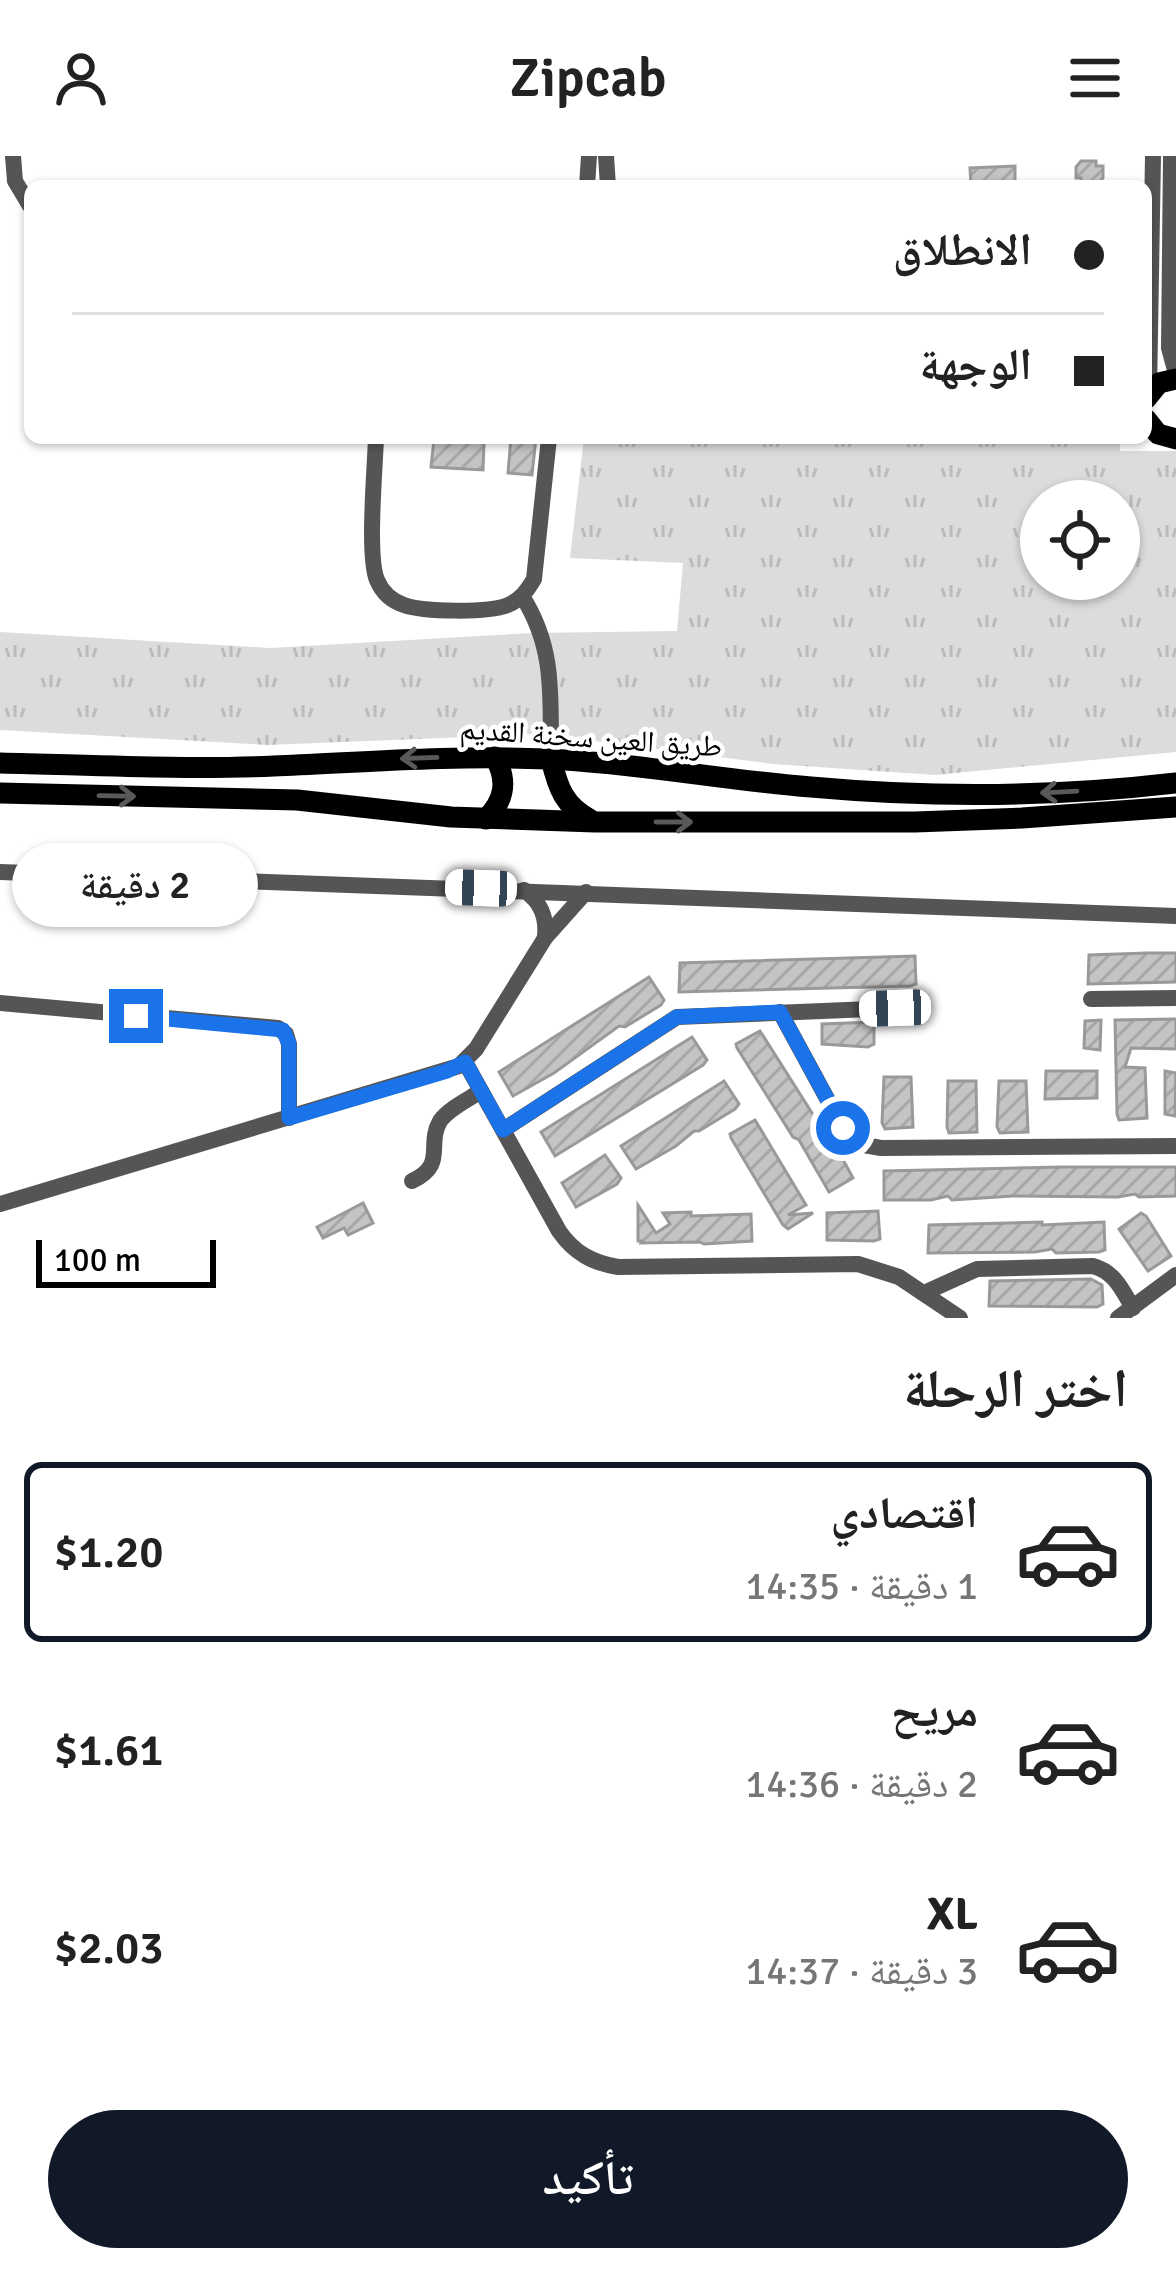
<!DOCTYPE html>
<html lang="ar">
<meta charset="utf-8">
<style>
body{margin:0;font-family:Signika,"Noto Naskh Arabic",sans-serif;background:#f6f6f6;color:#222;direction:rtl;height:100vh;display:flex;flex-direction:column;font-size:45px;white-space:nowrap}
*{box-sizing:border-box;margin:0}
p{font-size:39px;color:#767676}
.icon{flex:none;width:66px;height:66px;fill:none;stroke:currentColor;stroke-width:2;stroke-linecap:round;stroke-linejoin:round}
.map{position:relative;height:1162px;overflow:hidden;direction:ltr}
.side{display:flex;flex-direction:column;background:#fff;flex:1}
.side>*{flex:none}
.guide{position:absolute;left:24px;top:24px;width:1128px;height:264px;border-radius:18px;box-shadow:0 3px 9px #0004;direction:rtl;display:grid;align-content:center;height:264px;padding:0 48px;background:#fff}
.fabs{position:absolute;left:1020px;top:324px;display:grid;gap:24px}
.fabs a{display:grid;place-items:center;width:120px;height:120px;border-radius:50%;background:#fff;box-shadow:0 3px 9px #0004;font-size:60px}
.scale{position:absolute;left:36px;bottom:30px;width:180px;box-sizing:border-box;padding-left:12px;border:6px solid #000;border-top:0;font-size:33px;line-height:42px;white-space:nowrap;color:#000;-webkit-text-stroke:9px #fff;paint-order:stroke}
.end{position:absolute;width:54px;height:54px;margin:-27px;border:15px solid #1a73e8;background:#fff;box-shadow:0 0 0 6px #fff}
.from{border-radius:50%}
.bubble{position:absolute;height:84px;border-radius:42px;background:#fff;box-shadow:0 3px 9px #0004;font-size:39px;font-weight:600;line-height:84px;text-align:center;direction:rtl}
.car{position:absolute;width:36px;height:72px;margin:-36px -18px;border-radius:15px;box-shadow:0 0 9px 3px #0007;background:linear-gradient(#fff 24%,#345 0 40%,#fff 0 76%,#345 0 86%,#fff 0)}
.guide b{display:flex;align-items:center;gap:42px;height:114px;font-size:45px}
.guide b+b{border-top:3px solid #e0e0e0}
.guide i{width:30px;height:30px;background:#222}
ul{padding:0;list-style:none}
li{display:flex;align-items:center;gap:36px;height:180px;margin:0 24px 18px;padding:0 24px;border:6px solid transparent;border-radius:18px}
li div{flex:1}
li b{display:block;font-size:45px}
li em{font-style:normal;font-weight:600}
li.current{border-color:#111827}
li>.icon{width:108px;height:108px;stroke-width:1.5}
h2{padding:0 48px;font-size:54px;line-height:144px}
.primary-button{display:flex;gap:24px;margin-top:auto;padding:24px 48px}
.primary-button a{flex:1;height:138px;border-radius:72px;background:#111827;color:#fff;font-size:48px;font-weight:600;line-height:138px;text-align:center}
header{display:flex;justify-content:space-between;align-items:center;height:156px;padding:0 48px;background:#fff;font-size:54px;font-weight:600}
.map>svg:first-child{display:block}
.grass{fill:url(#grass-tufts);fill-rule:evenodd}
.building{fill:url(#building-hatch);stroke:#999;stroke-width:3}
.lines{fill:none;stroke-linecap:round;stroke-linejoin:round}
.minor{stroke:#555;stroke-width:16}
.major{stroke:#000;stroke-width:21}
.oneway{stroke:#595959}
.route{stroke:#1a73e8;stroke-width:15}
.labels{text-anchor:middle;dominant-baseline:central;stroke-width:9;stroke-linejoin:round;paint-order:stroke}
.street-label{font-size:30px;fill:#000;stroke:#fff}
</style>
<header><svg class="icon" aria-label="menu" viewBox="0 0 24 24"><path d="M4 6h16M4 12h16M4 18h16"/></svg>Zipcab<svg class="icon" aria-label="person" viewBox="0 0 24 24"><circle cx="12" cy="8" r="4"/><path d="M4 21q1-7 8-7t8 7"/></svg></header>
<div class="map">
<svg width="1176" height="1162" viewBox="0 0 1176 1162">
<defs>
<pattern id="grass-tufts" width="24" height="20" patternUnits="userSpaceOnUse" patternTransform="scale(3)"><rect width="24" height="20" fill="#dcdcdc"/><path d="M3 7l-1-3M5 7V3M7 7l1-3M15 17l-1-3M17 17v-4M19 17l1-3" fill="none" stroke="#bbb"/></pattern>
<pattern id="building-hatch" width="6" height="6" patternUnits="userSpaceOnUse" patternTransform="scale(3)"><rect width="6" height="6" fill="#c4c4c4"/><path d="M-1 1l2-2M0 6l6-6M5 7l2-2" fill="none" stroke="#a7a7a7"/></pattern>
</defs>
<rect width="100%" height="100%" fill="#fff"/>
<path class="grass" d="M584,282h536v13h56v301l-241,23 -162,-11 -234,-30 -271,11 -268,-15v-98l270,16 262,-15 145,-2 6,-68 -113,-5zM1041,345h78v78h-78z"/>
<g class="building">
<path d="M1081,5h15v5h7v12l-8,8h-14v-8h-5v-11z"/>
<path d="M1015,10v18l-44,2 -1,-18z"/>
<path d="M511,282h25l-4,37 -24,-2z"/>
<path d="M434,283l50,4 -1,27 -52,-3z"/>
<path d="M1147,797h29v29l-88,2 1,-29z"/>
<path d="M915,800l1,28 -6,2 -231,6 1,-29z"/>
<path d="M649,821l15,23 -3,5 -36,22 -6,-1 -65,47 -41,23 -14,-24z"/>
<path d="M1176,863v30l-45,-1 -6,19 20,1 2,50 -28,2 -2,-6 -2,-94z"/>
<path d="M1101,864l-1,30 -16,-2 1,-27z"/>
<path d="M874,866v22l-6,3 -46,-3v-20z"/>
<path d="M760,875l66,104 3,-1 24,44 -24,14 -30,-52 -6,-3 -56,-89 -1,-4z"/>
<path d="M692,881l15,23 -4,5 -148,91 -14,-24z"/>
<path d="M1046,915h51v27l-52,1z"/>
<path d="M1165,915l11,2 -1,43 -10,-2z"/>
<path d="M884,921h27l2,50 -28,2 -3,-6z"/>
<path d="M724,925l15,23 -4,5 -36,22h-5l-18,15 -40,23 -15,-23z"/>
<path d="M948,925h28l1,51 -28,1 -2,-6z"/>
<path d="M999,925h27l2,51 -28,1 -3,-6z"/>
<path d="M755,964l51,85 -18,10 25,-2 -25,16 -5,-4 -52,-87 -1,-4z"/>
<path d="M605,999l16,23 -4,6 -41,23 -14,-24z"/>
<path d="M1062,1011h114v29l-37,1 -4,-3 -17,3 -105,-1 -61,4 -4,-4 -17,4h-47v-29z"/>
<path d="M363,1047l10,20 -25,12 -4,-7 -21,10 -6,-11z"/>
<path d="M638,1049l18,28 14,-9 -7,-11 28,-1v4l60,-2 1,27 -48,3 -4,-2 -59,1 1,-2h-4z"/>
<path d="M878,1055l2,28 -6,2 -47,-1v-27z"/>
<path d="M1141,1057l5,3 25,40 -23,15 -29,-42z"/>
<path d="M1042,1066v3l62,-3 1,28 -6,2 -43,1 -4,-4 -17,3 -107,1 1,-28z"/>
<path d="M1091,1123l11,6 1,19 -6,3 -108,-1 1,-25z"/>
</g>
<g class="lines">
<g class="minor">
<path d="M13,0l2,25 15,25"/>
<path d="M606,0l2,30"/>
<path d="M1171,0l-2,192 7,26"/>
<path d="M587,30l2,-30"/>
<path d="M1149,236l4,-236"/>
<path d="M376,282c-1,30 -9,119 1,142 5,12 15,21 27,25 19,7 85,8 104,0 12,-5 19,-14 26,-26l15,-141"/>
<path d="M522,440c34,53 28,102 29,163"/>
<path d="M0,716l1176,44"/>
<path d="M524,734c17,12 23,27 21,47"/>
<path d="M1091,843l85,-1"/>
<path d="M0,847l278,25 8,6 3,10v74"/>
<path d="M780,856l63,116 21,17 17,3 295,-2"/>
<path d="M465,906l94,169c15,22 34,32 59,36l240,-3 41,13 61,41"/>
<path d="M503,974l174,-113 218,-9"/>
<path d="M412,1025c35,-16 14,-36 28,-60 8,-12 29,-22 41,-30"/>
<path d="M0,1048l459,-138 17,-17 69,-111 41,-46"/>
<path d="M924,1137l53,-24 116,-3c22,6 29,24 40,42"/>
<path d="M1118,1162l58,-43"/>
</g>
<g class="major">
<path d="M1146,243l13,-16 17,-4"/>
<path d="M1146,263l12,15 18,5"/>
<path d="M551,603c7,29 13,47 40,61"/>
<path d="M0,607c91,2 183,7 274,3 93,-4 180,-11 274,-7 88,4 175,21 263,28 121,11 245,10 365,-4"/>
<path d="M0,637l297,7 154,17 144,5h320l107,-4 154,-11"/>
<path d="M486,663c19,-19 22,-38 9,-62"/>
</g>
</g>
<defs><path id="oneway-shaft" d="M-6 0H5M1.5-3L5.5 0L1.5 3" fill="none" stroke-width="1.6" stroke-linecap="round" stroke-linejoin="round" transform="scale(3)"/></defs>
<g class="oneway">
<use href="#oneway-shaft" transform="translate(419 602) rotate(178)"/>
<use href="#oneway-shaft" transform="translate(1059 636) rotate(177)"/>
<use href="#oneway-shaft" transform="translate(117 640) rotate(1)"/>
<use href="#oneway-shaft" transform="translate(674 666)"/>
</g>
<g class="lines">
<path class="route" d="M136,860l147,14 6,14v74l158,-47 18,-9 38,68 174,-113 103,-5 63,116"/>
</g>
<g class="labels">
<g class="street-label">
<text transform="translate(591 582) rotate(4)">طريق العين سخنة القديم</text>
</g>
</g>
</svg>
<div class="fabs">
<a><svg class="icon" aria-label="locate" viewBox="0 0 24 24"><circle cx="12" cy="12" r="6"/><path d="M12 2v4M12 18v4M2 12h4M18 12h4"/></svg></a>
</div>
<div class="scale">100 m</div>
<i class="end from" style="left:843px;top:972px"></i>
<i class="end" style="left:136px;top:860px"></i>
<div class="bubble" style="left:12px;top:687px;width:246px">2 دقيقة</div>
<i class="car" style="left:481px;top:732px;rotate:272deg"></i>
<i class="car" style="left:895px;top:852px;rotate:268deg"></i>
<div class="guide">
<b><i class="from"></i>الانطلاق</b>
<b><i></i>الوجهة</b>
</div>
</div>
<section class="side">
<h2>اختر الرحلة</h2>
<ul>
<li class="current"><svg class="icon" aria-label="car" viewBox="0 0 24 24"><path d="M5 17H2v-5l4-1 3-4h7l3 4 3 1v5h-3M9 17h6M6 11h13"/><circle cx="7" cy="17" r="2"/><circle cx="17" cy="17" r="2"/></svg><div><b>اقتصادي</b><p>1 دقيقة · 14:35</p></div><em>$1.20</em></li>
<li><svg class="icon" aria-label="car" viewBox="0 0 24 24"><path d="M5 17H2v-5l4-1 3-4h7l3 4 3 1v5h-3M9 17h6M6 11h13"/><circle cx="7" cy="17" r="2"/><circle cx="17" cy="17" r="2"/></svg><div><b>مريح</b><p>2 دقيقة · 14:36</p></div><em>$1.61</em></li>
<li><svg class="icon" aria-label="car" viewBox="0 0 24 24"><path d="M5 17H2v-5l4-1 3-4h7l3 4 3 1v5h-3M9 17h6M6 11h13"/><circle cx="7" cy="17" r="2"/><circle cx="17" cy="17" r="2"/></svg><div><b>XL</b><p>3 دقيقة · 14:37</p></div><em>$2.03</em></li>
</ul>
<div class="primary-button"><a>تأكيد</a></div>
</section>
